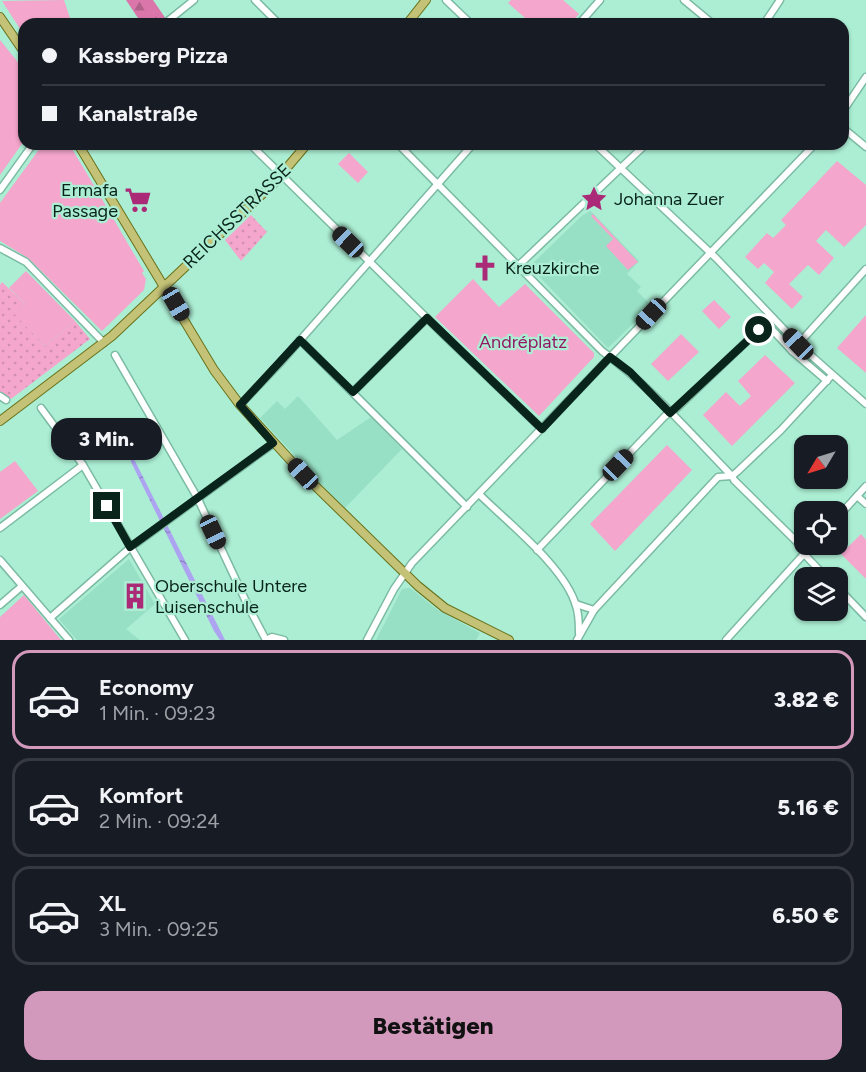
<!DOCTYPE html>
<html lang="de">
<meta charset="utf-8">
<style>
body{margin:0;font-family:Figtree,sans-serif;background:#242831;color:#f1f3f6;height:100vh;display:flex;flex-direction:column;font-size:22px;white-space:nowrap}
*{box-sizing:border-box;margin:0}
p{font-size:20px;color:#9ea1a6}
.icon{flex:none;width:33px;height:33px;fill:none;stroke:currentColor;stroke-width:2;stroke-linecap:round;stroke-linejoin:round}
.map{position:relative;height:640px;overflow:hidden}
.drawer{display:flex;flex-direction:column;background:#171b24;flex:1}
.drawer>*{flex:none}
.banner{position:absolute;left:18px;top:18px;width:831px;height:132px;border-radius:18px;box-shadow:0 2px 4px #0004;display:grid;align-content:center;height:132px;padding:0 24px;background:#171b24}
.needle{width:39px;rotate:232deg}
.buttons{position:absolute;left:794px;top:435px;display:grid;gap:12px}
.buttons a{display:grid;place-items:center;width:54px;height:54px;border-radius:12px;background:#171b24;box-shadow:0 2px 4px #0004;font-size:30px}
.end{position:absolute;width:27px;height:27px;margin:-14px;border:8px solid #09241b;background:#fff;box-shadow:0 0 0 3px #fff}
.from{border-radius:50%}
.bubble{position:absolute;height:42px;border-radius:18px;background:#171b24;box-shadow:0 2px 4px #0004;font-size:20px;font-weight:800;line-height:42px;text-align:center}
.car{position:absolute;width:18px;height:36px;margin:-18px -9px;border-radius:8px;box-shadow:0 0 4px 2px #0007;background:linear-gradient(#222 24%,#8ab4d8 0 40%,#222 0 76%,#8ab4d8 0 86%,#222 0)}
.banner b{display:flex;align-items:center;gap:21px;height:57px;font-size:22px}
.banner b+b{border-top:2px solid #363941}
.banner i{width:15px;height:15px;background:#f1f3f6}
ul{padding:10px 0 0;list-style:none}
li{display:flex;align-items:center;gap:18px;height:99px;margin:0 12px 9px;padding:0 12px;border:3px solid #363941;border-radius:18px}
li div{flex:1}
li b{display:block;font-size:22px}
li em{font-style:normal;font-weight:800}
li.on{border-color:#d299bd}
li>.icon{width:54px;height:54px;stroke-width:1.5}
.action{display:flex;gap:12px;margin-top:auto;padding:12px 24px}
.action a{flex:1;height:69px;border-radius:18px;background:#d299bd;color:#111;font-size:24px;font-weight:800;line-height:69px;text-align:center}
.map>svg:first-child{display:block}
.built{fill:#97e0c5}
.grass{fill:url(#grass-dots)}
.forest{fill:url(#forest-firs)}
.green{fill:#f4a6cc}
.water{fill:url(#water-ripples)}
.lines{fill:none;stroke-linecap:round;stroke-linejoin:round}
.minor-casing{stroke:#7bbba3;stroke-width:9}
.major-casing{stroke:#68711b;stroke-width:10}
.minor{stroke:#fff;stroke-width:6}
.major{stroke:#c3c276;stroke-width:8}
.route{stroke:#09241b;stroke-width:8}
.labels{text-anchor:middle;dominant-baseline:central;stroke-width:4.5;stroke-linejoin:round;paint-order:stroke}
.poi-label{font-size:18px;fill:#09241b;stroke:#aceed4;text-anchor:start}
.street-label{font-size:18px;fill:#09241b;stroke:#aceed4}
.park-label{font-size:18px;fill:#911963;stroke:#aceed4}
</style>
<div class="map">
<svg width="866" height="640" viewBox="0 0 866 640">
<defs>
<pattern id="grass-dots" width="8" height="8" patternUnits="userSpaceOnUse" patternTransform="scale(1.5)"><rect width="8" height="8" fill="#f4a6cc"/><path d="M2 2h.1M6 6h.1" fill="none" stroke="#d08faf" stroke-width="1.8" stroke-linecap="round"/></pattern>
<pattern id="forest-firs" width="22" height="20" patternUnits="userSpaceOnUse" patternTransform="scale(1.5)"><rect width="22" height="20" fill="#da76aa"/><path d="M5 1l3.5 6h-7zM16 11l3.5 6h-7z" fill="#af618a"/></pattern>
<pattern id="water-ripples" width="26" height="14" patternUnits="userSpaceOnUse" patternTransform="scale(1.5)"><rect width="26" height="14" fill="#ada4f1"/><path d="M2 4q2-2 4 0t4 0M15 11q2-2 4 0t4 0" fill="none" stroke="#8b85c2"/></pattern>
</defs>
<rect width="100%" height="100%" fill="#aceed4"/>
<g class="built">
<path d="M589,209l50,52 -12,13 14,13 -4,4 12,12 -7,7 2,3 -36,35 -77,-80v-3z"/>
<path d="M298,396l39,44 34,-23 31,32 -58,60 -84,-91 17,-17 8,8z"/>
<path d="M129,559l26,45 -29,25 14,11h-63l-18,-21z"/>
<path d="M410,588l28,22 42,23 -4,7h-100l26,-51z"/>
</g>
<g class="grass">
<path d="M251,215l16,17 -26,29 -16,-21z"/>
<path d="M2,282l23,22 -10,10 30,32 30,-25 15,18 -79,60 -11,-7v-107z"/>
</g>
<path class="forest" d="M126,0h27l13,19 -6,5h-18z"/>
<g class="green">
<path d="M64,0l7,21 -8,3h-39v11l-22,-34z"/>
<path d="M511,0h52l16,14 -9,10h-38l-24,-21z"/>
<path d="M0,40l17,21 7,13v67l-24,34z"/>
<path d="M43,144h26c26,42 50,85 75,127l-2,2 4,6 -2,11 -42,41 -74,-73 -28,-17v-38z"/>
<path d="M349,153l19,19 -10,11 -20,-19z"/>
<path d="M837,161l29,24v40l-22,22 -18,-17 -10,11 18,17 -15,17 -11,-10 -19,19 14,13 -11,12 -27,-26 9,-11 -10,-9 -6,6 -13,-12 22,-24 6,5 13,-13 -5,-5z"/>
<path d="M593,214l45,48 -10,8 -22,-24 7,-7 -22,-23z"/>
<path d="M26,271l49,50 -30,25 -31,-32 11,-10 -16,-16z"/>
<path d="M473,279l26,28 26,-23 69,69v4l-55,59 -104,-99z"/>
<path d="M714,300l17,17 -12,12 -17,-18z"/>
<path d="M866,315v58l-29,-25z"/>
<path d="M681,334l18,18 -31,29 -17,-17z"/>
<path d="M765,355l30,28 -63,63 -29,-31 23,-23 14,14 11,-10 -13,-15z"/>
<path d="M667,445l25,25 -77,81 -25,-27z"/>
<path d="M15,461l23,30 -38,28v-47z"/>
<path d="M861,534l5,6v39l-25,-25z"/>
<path d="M24,595l37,45h-61v-23z"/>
</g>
<path class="water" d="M137,419l4,1c-8,11 -10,24 -8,37l92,183h-5l-6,-9 -83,-169 -3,-18z"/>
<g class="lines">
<g class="minor-casing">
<g id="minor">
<path d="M255,0l24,24"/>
<path d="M446,0l25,24"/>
<path d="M684,0l29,24"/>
<path d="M164,24l30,-24"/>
<path d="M579,24l21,-24"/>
<path d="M764,24l16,-24"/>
<path d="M843,111l23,-34"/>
<path d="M843,128l23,19"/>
<path d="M250,144l193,190 99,95"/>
<path d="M398,144l204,207c48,35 88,82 130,125l2,4 68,67 2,7 23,24"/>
<path d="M595,144l121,114 82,86 68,60"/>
<path d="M0,190l33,-46"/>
<path d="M0,248l26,14 78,81"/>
<path d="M518,266l128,-122"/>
<path d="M766,323l26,28 35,30"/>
<path d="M300,340l167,167"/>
<path d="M792,351l74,-82"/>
<path d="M115,355l82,142 52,111 17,32"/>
<path d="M353,392l74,-74"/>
<path d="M0,396l6,4"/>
<path d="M240,405l40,-42 193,-219"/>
<path d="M41,408l42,57 102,175"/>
<path d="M479,494c28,28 87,74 97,112 3,8 3,18 3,27"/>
<path d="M857,496l9,8"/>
<path d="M837,518l29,-32"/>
<path d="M0,528l83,-63"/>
<path d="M537,550l128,-134 12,-8 95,-91"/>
<path d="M0,560l69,80"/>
<path d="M837,587l29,30"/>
<path d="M576,604l18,6"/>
<path d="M0,605l22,-19"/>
<path d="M50,618l81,-71 143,-104"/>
<path d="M266,640l6,-3 12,3"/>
<path d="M367,640l27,-51 18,-26 403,-419"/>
<path d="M577,640l17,-30 124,-133 14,-1 6,-5 43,-41 51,-55"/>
<path d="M726,640l87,-96"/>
</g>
</g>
<g class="major-casing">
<g id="major">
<path d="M0,17l24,35"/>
<path d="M407,24l19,-24"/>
<path d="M78,144l136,226 26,35 63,69 115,112 27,22 64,32"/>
<path d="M0,421l112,-85 162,-153 33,-39"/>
</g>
</g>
<use href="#minor" class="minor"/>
<use href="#major" class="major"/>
</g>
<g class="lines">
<path class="route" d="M107,506l23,41 143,-104 -33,-38 60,-65 53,52 74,-74 115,111 68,-72 20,15 40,41 89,-83"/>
</g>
<defs>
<g id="sight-bare" transform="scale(2.07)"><path d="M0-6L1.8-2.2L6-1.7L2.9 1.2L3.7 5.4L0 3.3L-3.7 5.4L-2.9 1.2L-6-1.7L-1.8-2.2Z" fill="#ab2a77" stroke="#aceed4" stroke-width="2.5" paint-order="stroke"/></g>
<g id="supermarket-bare" transform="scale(2.07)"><path d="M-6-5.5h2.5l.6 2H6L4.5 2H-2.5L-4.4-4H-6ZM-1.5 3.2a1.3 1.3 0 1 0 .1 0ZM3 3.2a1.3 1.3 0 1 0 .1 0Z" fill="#ab2a77" stroke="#aceed4" stroke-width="2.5" paint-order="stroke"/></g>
<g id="church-bare" transform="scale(2.07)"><path d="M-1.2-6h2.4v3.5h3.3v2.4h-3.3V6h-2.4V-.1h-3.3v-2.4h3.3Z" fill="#ab2a77" stroke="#aceed4" stroke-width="2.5" paint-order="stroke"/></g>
<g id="building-bare" transform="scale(2.07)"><path d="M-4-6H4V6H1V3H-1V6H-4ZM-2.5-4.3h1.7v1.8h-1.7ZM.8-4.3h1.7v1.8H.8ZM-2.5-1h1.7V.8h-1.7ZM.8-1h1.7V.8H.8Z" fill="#ab2a77" stroke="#aceed4" stroke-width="2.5" paint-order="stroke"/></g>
</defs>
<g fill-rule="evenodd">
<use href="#sight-bare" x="594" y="199"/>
<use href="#supermarket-bare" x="138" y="200"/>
<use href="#church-bare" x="485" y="268"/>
<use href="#building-bare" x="135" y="596"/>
</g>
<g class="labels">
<g class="poi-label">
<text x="118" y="190" text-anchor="end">Ermafa<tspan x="118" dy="21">Passage</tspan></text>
<text x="614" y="199">Johanna Zuer</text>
<text x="505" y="268">Kreuzkirche</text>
<text x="155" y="586">Oberschule Untere<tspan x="155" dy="21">Luisenschule</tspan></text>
</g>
<g class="street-label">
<text transform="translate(237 216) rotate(-44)">REICHSSTRASSE</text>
</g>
<g class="park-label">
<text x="523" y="342">Andréplatz</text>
</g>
</g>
</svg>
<div class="buttons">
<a><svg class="needle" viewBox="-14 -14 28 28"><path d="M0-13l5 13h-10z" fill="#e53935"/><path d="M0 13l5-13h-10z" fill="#9ea1a6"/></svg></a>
<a><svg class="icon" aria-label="locate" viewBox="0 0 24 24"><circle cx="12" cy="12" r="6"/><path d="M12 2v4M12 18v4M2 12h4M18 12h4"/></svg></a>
<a><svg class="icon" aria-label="layers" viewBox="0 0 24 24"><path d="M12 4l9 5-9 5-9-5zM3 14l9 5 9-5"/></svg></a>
</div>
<i class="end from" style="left:759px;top:330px"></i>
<i class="end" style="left:107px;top:506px"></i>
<div class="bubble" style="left:51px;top:418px;width:111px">3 Min.</div>
<i class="car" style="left:348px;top:242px;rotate:314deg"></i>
<i class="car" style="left:176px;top:304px;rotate:150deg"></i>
<i class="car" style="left:651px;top:314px;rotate:223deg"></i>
<i class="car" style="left:798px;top:344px;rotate:316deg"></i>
<i class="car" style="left:618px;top:465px;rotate:44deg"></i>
<i class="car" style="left:303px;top:474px;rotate:317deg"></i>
<i class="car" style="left:213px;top:532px;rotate:155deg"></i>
<div class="banner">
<b><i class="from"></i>Kassberg Pizza</b>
<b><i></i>Kanalstraße</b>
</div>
</div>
<section class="drawer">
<ul>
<li class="on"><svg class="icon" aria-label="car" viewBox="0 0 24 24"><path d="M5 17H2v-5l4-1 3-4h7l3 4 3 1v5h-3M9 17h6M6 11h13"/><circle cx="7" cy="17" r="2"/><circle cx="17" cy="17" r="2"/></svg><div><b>Economy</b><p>1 Min. · 09:23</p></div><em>3.82 €</em></li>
<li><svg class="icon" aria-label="car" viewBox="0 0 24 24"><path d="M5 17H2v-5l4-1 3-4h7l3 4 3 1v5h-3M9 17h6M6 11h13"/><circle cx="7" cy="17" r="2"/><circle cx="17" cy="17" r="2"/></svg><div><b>Komfort</b><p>2 Min. · 09:24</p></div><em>5.16 €</em></li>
<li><svg class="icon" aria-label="car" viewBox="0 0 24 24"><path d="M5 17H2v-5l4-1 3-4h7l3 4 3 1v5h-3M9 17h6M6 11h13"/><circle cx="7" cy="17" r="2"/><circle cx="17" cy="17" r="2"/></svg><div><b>XL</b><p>3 Min. · 09:25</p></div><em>6.50 €</em></li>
</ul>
<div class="action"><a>Bestätigen</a></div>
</section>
